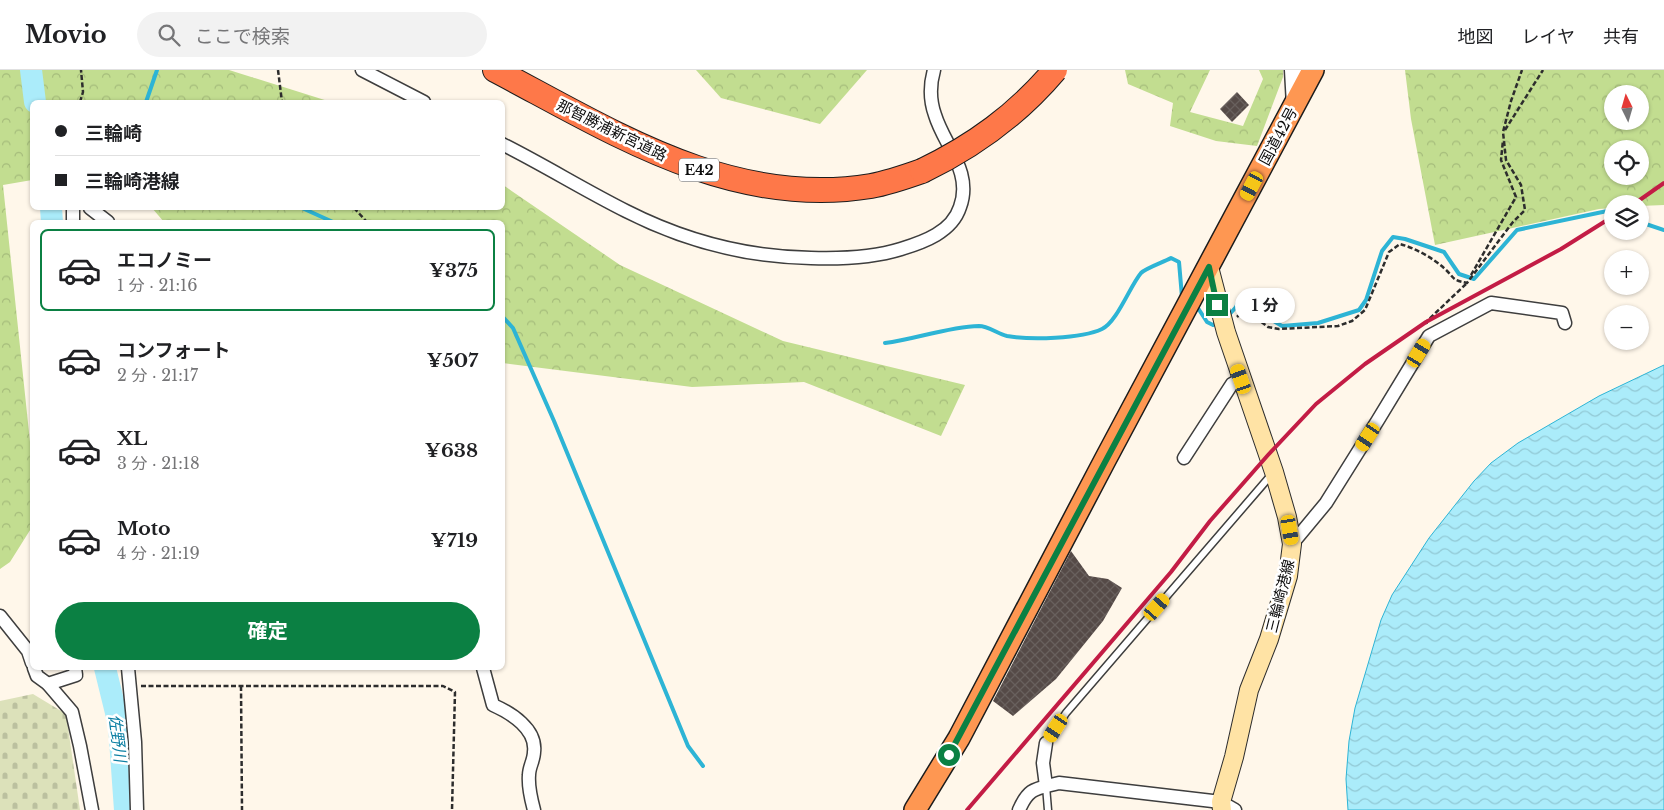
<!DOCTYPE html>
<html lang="ja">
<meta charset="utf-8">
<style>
body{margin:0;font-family:"Libre Baskerville","Noto Sans JP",serif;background:#f2f2f2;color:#202124;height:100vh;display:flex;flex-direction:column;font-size:19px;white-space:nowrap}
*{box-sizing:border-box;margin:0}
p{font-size:16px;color:#757577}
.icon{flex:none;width:28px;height:28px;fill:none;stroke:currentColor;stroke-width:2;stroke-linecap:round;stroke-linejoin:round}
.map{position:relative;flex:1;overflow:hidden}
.details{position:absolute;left:30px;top:150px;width:475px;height:450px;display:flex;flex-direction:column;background:#fff;border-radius:8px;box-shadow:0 1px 4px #0004}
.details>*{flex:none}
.hud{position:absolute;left:30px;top:30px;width:475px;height:110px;border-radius:8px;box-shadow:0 1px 4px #0004;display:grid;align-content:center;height:110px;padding:0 25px;background:#fff}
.needle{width:32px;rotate:355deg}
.controls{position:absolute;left:1604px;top:15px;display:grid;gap:10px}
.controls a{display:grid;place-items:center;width:45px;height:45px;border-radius:50%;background:#fff;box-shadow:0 1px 4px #0004;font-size:25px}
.end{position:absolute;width:22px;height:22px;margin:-11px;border:6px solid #0b8043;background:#fff;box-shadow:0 0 0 2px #fff}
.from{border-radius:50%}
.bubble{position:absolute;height:35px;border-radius:18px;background:#fff;box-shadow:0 1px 4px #0004;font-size:16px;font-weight:700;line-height:35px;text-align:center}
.car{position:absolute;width:15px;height:30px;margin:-15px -8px;border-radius:6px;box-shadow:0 0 4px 1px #0007;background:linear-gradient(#f5c518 24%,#345 0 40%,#f5c518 0 76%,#345 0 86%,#f5c518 0)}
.hud b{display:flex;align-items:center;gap:18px;height:48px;font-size:19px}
.hud b+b{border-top:1px solid #e0e0e0}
.hud i{width:12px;height:12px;background:#202124}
ul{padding:9px 0 0;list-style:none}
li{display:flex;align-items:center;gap:15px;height:82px;margin:0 10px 8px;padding:0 15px;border:2px solid transparent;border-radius:8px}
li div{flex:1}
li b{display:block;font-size:19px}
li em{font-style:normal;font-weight:700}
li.current{border-color:#0b8043}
li>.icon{width:45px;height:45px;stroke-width:1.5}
.primary-button{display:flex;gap:10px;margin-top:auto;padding:10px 25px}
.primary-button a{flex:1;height:58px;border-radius:30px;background:#0b8043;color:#fff;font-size:20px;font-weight:700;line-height:58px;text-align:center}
header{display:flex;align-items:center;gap:30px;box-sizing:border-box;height:70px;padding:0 25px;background:#fff;border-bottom:1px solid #e0e0e0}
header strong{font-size:24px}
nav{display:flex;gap:28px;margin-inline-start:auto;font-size:18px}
.search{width:350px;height:45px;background:#f2f2f2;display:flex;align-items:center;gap:12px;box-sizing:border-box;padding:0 18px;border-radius:28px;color:#757577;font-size:19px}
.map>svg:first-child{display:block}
.forest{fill:url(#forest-crowns);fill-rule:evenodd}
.cemetery{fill:url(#cemetery-stones)}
.water{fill:url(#water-waves);stroke:#2db4d5}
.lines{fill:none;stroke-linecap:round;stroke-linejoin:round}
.stream{stroke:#2db4d5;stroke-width:4}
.river{stroke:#abecfa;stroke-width:22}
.building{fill:url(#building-cross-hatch)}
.service-casing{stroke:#3e3e3e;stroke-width:9}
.minor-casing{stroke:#3e3e3e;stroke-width:15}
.tertiary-casing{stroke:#3e3e3e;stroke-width:19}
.secondary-casing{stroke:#2d2d2d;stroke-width:20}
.trunk-casing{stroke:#1c1c1c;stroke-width:24}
.motorway-casing{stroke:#1c1c1c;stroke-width:26}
.path{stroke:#2d2d2d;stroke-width:2.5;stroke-dasharray:5 2.5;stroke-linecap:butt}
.service{stroke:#fff;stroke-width:6}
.minor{stroke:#fff;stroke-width:12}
.tertiary{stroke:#fff;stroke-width:16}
.secondary{stroke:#ffe3a5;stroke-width:18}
.trunk{stroke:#fe9752;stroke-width:21}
.motorway{stroke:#fe7849;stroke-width:24}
.rail{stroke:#c31c45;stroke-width:4}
.motorway-bridge-casing{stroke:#1c1c1c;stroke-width:26;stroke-linecap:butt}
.motorway-bridge{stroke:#fe7849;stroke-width:24}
.route{stroke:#0b8043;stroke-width:6}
.labels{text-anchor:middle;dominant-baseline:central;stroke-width:5;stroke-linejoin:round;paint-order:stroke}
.shield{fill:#fff;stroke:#545454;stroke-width:1}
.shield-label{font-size:14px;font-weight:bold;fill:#0b0b0b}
.street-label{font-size:15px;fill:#0b0b0b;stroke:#fff}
.water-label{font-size:16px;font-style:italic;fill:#0e80a4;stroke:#fff}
</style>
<header>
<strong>Movio</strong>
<div class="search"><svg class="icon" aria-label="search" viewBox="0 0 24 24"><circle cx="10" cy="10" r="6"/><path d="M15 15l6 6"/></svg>ここで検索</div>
<nav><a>地図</a><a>レイヤ</a><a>共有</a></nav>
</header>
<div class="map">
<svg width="1664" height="740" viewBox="0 0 1664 740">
<defs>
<pattern id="forest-crowns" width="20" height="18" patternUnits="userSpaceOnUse" patternTransform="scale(1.25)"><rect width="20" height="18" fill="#c2dd90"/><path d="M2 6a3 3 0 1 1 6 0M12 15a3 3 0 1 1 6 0" fill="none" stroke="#a5bc7b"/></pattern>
<pattern id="cemetery-stones" width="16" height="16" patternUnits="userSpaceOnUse" patternTransform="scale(1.25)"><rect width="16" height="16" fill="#dce1ba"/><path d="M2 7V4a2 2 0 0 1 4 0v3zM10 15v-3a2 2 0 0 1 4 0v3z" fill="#bbc09f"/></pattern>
<pattern id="water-waves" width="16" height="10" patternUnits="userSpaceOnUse" patternTransform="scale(1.25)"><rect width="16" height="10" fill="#abecfa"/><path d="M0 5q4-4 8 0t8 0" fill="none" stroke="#92c9d5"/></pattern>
<pattern id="building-cross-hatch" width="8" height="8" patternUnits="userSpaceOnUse" patternTransform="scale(1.25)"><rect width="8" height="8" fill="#554a47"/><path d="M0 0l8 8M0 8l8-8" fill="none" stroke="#68605d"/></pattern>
</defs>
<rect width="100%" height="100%" fill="#fff7ea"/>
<g class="forest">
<path d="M0,0h229l102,32h-299v78l-29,5 29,276v66l-22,35 -10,7z"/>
<path d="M696,0h171l-47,54 -99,-26z"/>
<path d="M1125,0h85l-20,42 53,14 20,-47 -4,-9h24v7l-26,69 -41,-5 -46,-15 3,-23 -45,-19z"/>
<path d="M1405,0h259v135l-24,1v-2h-28v4l-13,1 -164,36 -24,-126zM1612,24h28v27h-28zM1612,79h28v27h-28z"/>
<path d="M503,115l117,80 163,76 182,44 -24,51 -137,-54 -112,5 -189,-24 -1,-141h-338l-12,-14h350z"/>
</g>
<path class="cemetery" d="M33,624l33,20 14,96h-80v-109z"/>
<path class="water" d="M1664,295v445h-316l-2,-31 3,-38 6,-33 26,-88 11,-25 37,-57 45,-57 17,-18 27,-20 81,-47z"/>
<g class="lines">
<g class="stream">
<path d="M146,32l11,-32"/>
<path d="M302,138l31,14"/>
<path d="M1640,152l24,8"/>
<path d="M1196,235l11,17 6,3 5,-3"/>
<path d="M502,246l11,12 41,93 134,325 15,20"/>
<path d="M1228,246l8,-9 4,-9 13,-6 7,4 12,24 10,6 36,-3 41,-13 7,-10 16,-49 11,-14 12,2 39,13 15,22 15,5 43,-49 95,-20"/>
<path d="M885,273c31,-4 62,-16 94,-17 9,0 19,8 28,10 23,4 74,3 95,-7 15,-7 28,-43 39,-56 5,-5 23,-11 30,-15l8,4 3,35 1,1"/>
</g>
<g class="river">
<path d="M31,0l4,32"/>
<path d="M51,138l1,14"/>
<path d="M105,598l14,57 6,85"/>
</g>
</g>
<g class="building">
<path d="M1237,22l12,13 -17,17 -12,-13z"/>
<path d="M1071,481l18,25 19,3 14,9 -19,33 -47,58 -43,37 -20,-15z"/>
</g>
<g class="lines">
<g class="service-casing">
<g id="service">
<path d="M1046,673l20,-30 206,-239"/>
<path d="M1046,716l2,24"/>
</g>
</g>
<g class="minor-casing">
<g id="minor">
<path d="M362,0l62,32"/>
<path d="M502,74c42,21 82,46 124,67 57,29 121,46 185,47 31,1 61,0 90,-9 23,-7 51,-17 59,-42 13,-35 -16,-62 -25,-92 -5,-14 -5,-31 -1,-45"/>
<path d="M73,138v14"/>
<path d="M90,138l18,14"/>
<path d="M1184,388l48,-74 9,-5"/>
<path d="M1292,474l34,-41 52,-83 51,-84 62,-33 71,10 3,10"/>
<path d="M0,546l28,35 4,12"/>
<path d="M34,598l3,8 11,8 24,28 8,34 12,64"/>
<path d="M128,598l7,74 2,68"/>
<path d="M483,598l10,37c18,8 44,24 41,47 0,8 -5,15 -5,23 -1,12 2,24 5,35"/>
<path d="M48,614l28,-9 -1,-7"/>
<path d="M1046,716l-3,-23 3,-20"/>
<path d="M1019,740c10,-23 17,-21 40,-27l162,19 14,8"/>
</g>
</g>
<g class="tertiary-casing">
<path id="tertiary" d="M1293,0l2,35"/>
</g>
<g class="secondary-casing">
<path id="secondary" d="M1209,197l17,65 48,140 13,45 5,27 -4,32 -19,63 -20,51 -15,67 -13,45 1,8"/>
</g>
<g class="trunk-casing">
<path id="trunk" d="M915,740l44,-72 146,-278 208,-390"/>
</g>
<g class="motorway-casing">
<path id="motorway" d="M495,0c118,62 236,139 376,116 17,-3 34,-9 51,-15"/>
</g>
<g class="path">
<path d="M278,0l4,32"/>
<path d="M80,32l3,-10 -2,-22"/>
<path d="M1505,60l38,-60"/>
<path d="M354,138l13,14"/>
<path d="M1471,205l45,-78 -15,-37 2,-20"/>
<path d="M1237,247l6,-6 13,7 12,9 11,2 59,-3 14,-5 13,-11 24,-58 11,-8c15,4 33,14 45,25 10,9 6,11 22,14l46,-61 12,-12 -4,-25 -15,-25 -3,-28 8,-31 11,-31"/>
<path d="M1427,254l-1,-2 40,-38"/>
<path d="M141,616h302l12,6 -3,118"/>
<path d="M241,616l1,124"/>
</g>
<use href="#service" class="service"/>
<use href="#minor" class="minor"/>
<use href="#tertiary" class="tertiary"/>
<use href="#secondary" class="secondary"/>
<use href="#trunk" class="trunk"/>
<use href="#motorway" class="motorway"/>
<g class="rail">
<path d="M1634,134l30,-21"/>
<path d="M967,740l204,-238 39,-51 58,-66 48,-51 49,-40 61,-42 135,-73 51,-32"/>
</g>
<g class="motorway-bridge-casing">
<path id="motorway-bridge" d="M922,101c52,-25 95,-56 133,-101"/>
</g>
<use href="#motorway-bridge" class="motorway-bridge"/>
</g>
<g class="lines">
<path class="route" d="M949,685l260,-488 8,38"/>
</g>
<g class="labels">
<rect class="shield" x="679" y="88.5" width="40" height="23" rx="4"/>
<g class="shield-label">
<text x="699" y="100">E42</text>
</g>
<g class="street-label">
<text transform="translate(612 60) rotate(26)">那智勝浦新宮道路</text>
<text transform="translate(1278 66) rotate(-62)">国道42号</text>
<text transform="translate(1280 526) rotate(-76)">三輪崎港線</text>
</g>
<g class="water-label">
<text transform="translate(118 668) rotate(83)">佐野川</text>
</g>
</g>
</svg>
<div class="controls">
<a><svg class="needle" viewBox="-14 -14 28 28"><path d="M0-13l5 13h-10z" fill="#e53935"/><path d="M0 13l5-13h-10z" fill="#757577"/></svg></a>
<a><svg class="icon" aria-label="locate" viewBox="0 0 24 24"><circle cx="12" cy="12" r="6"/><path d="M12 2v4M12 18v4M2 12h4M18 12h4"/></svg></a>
<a><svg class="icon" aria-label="layers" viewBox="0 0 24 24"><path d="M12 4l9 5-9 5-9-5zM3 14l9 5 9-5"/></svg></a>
<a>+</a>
<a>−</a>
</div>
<i class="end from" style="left:949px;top:685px"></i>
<i class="end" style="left:1217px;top:235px"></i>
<div class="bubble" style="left:1235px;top:218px;width:60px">1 分</div>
<i class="car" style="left:1252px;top:116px;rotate:208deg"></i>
<i class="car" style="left:1419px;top:283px;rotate:31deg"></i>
<i class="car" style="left:1241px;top:309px;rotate:341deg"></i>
<i class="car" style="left:1368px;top:367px;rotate:213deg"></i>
<i class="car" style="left:1290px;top:460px;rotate:170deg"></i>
<i class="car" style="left:1157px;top:537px;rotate:41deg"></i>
<i class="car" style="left:1056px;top:658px;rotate:213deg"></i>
<div class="hud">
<b><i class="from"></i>三輪崎</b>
<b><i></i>三輪崎港線</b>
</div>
<section class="details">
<ul>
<li class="current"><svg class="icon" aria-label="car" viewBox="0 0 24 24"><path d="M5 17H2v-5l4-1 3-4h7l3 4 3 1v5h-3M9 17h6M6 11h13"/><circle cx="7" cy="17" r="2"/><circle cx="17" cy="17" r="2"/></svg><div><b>エコノミー</b><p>1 分 · 21:16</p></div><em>¥375</em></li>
<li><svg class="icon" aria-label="car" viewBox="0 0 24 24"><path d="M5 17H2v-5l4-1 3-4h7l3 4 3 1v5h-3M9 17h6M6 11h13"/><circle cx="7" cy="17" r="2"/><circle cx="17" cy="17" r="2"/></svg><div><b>コンフォート</b><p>2 分 · 21:17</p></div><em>¥507</em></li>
<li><svg class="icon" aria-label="car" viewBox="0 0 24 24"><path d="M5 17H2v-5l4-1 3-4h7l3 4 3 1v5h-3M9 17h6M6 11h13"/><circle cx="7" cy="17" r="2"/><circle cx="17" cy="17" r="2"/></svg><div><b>XL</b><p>3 分 · 21:18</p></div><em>¥638</em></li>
<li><svg class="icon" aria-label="car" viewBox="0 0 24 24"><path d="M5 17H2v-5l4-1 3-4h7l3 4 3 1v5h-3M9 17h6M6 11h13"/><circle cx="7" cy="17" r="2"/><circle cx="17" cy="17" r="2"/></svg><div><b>Moto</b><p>4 分 · 21:19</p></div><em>¥719</em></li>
</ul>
<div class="primary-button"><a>確定</a></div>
</section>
</div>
